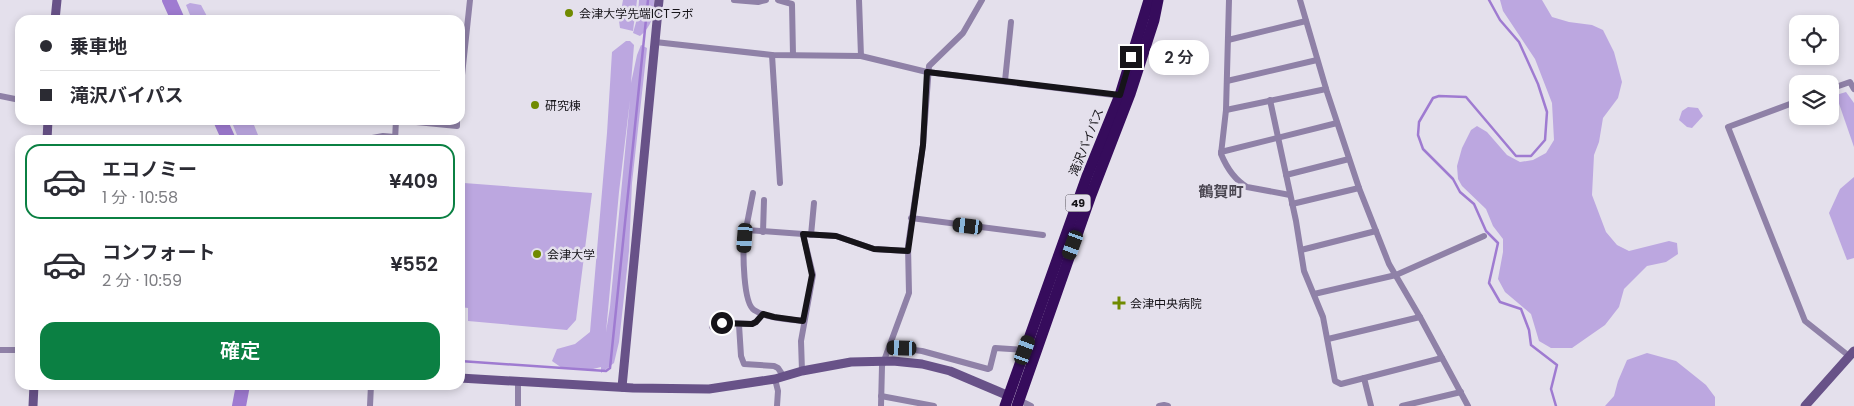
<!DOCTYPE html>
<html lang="ja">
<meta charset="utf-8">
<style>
body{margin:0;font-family:Poppins,"Noto Sans JP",sans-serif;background:#f7f7f7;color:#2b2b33;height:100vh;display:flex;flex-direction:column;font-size:19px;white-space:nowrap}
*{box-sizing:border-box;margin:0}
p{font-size:16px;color:#7c7c81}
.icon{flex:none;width:28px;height:28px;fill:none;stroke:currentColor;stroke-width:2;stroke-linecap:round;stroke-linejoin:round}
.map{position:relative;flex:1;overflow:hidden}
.sheet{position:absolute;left:15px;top:135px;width:450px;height:255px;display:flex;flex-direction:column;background:#fff;border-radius:15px;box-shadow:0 2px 8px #0003}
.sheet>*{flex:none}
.banner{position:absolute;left:15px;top:15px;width:450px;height:110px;border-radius:15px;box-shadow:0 2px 8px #0003;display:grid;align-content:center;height:110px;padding:0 25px;background:#fff}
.fabs{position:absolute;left:1789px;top:15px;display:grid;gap:10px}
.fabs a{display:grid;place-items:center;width:50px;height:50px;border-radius:10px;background:#fff;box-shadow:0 2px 8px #0003;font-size:25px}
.end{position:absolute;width:22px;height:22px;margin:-11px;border:6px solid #161419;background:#fff;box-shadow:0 0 0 2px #fff}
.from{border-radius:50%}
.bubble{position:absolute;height:35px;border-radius:15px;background:#fff;box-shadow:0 2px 8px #0003;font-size:16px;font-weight:600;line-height:35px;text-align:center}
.car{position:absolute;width:15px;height:30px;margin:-15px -8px;border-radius:6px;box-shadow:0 0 4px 1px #0007;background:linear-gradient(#222 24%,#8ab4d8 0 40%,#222 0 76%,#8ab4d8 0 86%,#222 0)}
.banner b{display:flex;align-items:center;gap:18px;height:48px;font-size:19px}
.banner b+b{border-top:1px solid #e1e1e2}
.banner i{width:12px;height:12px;background:#2b2b33}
ul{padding:9px 0 0;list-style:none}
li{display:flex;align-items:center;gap:15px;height:75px;margin:0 10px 8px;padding:0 15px;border:2px solid transparent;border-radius:15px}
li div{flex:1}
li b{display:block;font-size:19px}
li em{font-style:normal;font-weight:600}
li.active{border-color:#0b8043}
li>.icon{width:45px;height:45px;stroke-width:1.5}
.cta{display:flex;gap:10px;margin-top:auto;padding:10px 25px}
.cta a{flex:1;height:58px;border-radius:15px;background:#0b8043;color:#fff;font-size:20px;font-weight:600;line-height:58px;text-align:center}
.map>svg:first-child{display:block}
.green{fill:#bca7e0;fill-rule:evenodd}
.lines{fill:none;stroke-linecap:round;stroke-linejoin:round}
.stream{stroke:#9f7bd1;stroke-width:2.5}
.river{stroke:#9f7bd1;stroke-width:14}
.street{stroke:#8f81a7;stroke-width:6}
.secondary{stroke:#685288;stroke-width:9}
.highway{stroke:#360c5c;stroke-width:11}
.route{stroke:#161419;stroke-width:6}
.poi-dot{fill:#708a00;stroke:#e4e0ec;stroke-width:2}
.labels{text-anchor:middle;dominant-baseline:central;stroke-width:5;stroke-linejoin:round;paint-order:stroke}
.shield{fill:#e4e0ec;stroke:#545158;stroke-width:1}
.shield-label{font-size:11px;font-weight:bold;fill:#161419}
.poi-label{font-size:12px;fill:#161419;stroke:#e4e0ec;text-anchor:start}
.street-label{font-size:12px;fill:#161419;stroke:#e4e0ec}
.quarter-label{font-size:15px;font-weight:bold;fill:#4b4752;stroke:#e4e0ec}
</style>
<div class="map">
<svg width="1854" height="406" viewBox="0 0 1854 406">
<rect width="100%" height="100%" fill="#e4e0ec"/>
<g class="green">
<path d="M623,0h14l-4,31 -13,-3 -1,-7z"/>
<path d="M639,0h15c0,15 -2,26 -14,36l-7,-3 5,-18z"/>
<path d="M1500,0h42l10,17 17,5 23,3 11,5 11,22 8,30 -4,16 -15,20 -4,24 -5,13 -2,40 14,37 11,13 12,6 40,-10 8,2 1,11 -12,8 -19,4 -23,23 -5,18 -14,18 -33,23h-21l-12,-7 -8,-27 -26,-22 -7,-13 5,-27v-13l-10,-13 -7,-17 -24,-23 -4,-7 -1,-13 5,-18 9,-18 6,-4 10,6 20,23 13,7 13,-2 13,-7 8,-13 -2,-37 -17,-44 -32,-48z"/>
<path d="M190,3l11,2 8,15h-17l-6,-15z"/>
<path d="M626,41h4l4,4 -3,38 6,-28 4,-10 6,3 -15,135 -3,68 -10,91 -5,21 -13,10v-6l-12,3 -27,-2 -10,-7 5,-12 18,-5 15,-12 17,-199 5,-81zM630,100l-20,207 -4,25 13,-140z"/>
<path d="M1846,92l8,11v44l-18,-52z"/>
<path d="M1688,107l10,1 5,8 -11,12 -5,-1 -8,-7 3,-9z"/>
<path d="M231,120h21l8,20h-21z"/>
<path d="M1854,177v81l-7,2 -18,-47 11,-24z"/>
<path d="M464,183l128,10 -16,127 -9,10 -99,-9v-13l-8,-1v-65z"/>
<path d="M1647,353l29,8 30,24 9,12v9h-110l9,-10 4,-15 9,-21z"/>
</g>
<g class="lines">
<g class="stream">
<path d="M1489,0l11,20 19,22 19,42 9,28 -2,28 -14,16h-15l-50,-59 -27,-1 -6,2 -14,24 -1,13 5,14 30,30 7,13 14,12 12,27 12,12 -9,40 11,19 21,7 8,21 2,15 26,20 -6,24 5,17"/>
<path d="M460,361l146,10 4,-3 38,-368"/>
</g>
<g class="river">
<path d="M169,0l9,20"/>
<path d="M220,120l9,20"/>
<path d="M239,406l4,-21"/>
</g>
<g class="street">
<path d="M734,0l24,2 8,-2"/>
<path d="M778,0l14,4 1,51"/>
<path d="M859,0l2,56"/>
<path d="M1229,0l-3,110 -5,44c5,12 14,26 26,33l43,8"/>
<path d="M1300,0l27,92 32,96 30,76 31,53 48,89"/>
<path d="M1228,40l78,-19"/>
<path d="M655,42l117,13 89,1 66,16 195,24"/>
<path d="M772,55l8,128"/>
<path d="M1005,81l6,-59"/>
<path d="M1227,81l90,-21"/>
<path d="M1830,89l20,-7 4,7"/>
<path d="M460,94l10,-94"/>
<path d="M0,96l20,4"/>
<path d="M1270,100l26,121 8,50 19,46 12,64 6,3 101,-26"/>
<path d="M1798,101l-70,26 77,194 44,35"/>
<path d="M1226,110l100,-21"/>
<path d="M367,139l16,-3 12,1"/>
<path d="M395,140l1,-20 61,6v-6"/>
<path d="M1221,152l116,-29"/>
<path d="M1286,175l63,-16"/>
<path d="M753,193c-3,16 -6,31 -9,46 -1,14 -1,64 10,71 14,9 34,9 49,11"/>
<path d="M1292,204l67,-16"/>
<path d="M911,218l132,17"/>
<path d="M747,230l56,4"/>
<path d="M763,232l1,-32"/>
<path d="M811,235l3,-32"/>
<path d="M1301,250l75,-19"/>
<path d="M1314,294l82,-19 88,-39"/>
<path d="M739,325l2,31 3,8 30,2 4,2 6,9"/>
<path d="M712,327l10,-4 30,1 4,-2 7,-8"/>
<path d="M1328,339l92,-22"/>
<path d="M890,347l32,4 66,18 2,-1 5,-20 30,2"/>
<path d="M0,350h20"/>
<path d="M802,371l-1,-30 12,-66 -10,-41 33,2 38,13 33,2"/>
<path d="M1364,378l7,28"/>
<path d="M775,379l3,12 -1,15"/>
<path d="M881,396l53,10"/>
<path d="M1017,399l14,7"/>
<path d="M370,406l1,-21"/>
<path d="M518,406v-25"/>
<path d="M881,406l1,-40 27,-73 -1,-47 15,-101 6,-79 34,-33 19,-33"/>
<path d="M1159,406l5,-1 4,1"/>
<path d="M1402,406l59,-14"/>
</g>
<g class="secondary">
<path d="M55,20l2,-20"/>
<path d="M47,140l1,-20"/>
<path d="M460,378l173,10 76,1 66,-10 27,-8 49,-9 42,-1 29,3 28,7 59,25"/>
<path d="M622,387l37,-387"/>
<path d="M33,406l1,-21"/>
<path d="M1805,406l49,-55"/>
</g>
<g class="highway">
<path d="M1005,406l82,-230 33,-81 29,-95"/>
<path d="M1017,406l74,-211 39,-101 24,-74 4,-20"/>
</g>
</g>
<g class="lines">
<path class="route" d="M722,323l30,1 4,-2 7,-8 11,3 29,4 9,-46 -9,-41 33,2 38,13 34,2 15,-106 4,-73 193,23 11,-38"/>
</g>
<g class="poi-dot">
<circle cx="569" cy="13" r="5"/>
<circle cx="535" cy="105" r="5"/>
<circle cx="537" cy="254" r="5"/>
<path d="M1116.5 295.5h5v5h5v5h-5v5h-5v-5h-5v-5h5z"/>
</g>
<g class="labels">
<rect class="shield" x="1065.5" y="194.5" width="25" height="17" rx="4"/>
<g class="shield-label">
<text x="1078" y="203">49</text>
</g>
<g class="poi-label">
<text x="579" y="13">会津大学先端ICTラボ</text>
<text x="545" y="105">研究棟</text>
<text x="547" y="254">会津大学</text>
<text x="1130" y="303">会津中央病院</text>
</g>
<g class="street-label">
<text transform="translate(1086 142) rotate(-68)">滝沢バイパス</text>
</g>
<g class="quarter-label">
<text x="1221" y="191">鶴賀町</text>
</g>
</g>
</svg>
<div class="fabs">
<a><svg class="icon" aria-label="locate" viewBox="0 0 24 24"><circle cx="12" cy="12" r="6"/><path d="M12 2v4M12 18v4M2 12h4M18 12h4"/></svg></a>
<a><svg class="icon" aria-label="layers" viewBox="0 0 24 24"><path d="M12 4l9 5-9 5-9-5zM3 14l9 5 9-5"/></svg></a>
</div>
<i class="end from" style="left:722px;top:323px"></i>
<i class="end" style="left:1131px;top:57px"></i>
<div class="bubble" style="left:1149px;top:40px;width:60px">2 分</div>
<i class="car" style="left:968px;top:226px;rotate:277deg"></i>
<i class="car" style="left:745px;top:238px;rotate:184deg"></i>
<i class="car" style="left:1073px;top:245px;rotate:200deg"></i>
<i class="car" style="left:902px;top:348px;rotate:272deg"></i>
<i class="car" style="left:1025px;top:350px;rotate:20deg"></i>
<div class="banner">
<b><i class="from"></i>乗車地</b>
<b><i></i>滝沢バイパス</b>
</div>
<section class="sheet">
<ul>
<li class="active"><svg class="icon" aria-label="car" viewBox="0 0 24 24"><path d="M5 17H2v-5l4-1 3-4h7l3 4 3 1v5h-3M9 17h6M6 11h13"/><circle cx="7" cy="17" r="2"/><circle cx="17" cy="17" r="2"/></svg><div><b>エコノミー</b><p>1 分 · 10:58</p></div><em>¥409</em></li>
<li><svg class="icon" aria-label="car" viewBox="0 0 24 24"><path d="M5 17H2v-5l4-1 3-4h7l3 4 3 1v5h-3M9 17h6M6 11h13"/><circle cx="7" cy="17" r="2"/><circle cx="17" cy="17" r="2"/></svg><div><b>コンフォート</b><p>2 分 · 10:59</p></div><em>¥552</em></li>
</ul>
<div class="cta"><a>確定</a></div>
</section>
</div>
